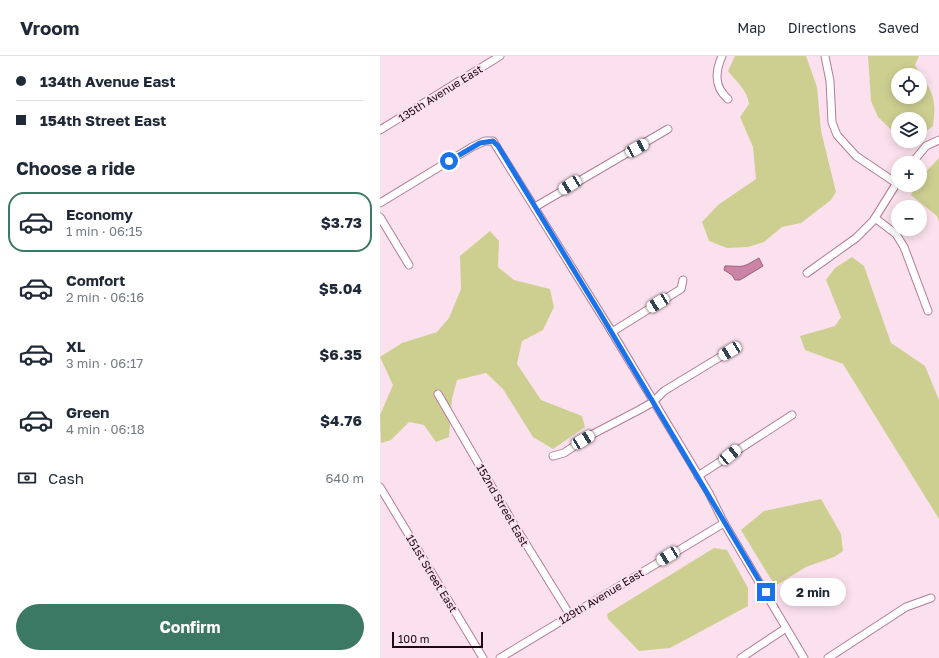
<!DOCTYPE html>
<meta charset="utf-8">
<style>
body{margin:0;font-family:"Golos Text",sans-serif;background:#f6f6f7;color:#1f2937;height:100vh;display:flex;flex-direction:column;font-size:15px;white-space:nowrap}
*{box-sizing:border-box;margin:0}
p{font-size:13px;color:#747a83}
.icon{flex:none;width:22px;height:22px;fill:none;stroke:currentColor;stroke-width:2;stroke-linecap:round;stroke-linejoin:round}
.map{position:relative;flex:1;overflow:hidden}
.details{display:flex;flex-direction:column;background:#fff;width:380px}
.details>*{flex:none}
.top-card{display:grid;align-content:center;height:88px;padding:0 16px;background:#fff}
.tools{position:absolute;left:511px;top:12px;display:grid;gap:8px}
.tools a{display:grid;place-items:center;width:36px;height:36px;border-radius:50%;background:#fff;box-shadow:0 2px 10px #0003;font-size:20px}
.scale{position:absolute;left:12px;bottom:10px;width:91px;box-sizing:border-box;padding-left:4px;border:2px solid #1d0813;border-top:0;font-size:11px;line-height:14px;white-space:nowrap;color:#1d0813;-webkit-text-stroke:3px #fbe1ed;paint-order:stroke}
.end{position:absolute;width:18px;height:18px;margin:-9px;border:5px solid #1a73e8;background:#fff;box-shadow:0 0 0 2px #fff}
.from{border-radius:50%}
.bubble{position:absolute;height:28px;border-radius:14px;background:#fff;box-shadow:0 2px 10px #0003;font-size:13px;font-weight:700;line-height:28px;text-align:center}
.car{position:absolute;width:12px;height:24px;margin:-12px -6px;border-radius:5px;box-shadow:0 0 3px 1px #0007;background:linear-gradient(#fff 24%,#345 0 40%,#fff 0 76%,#345 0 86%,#fff 0)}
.top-card b{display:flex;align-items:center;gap:14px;height:38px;font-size:15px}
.top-card b+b{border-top:1px solid #e0e1e3}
.top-card i{width:10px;height:10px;background:#1f2937}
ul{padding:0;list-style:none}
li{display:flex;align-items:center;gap:12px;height:60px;margin:0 8px 6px;padding:0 8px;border:2px solid transparent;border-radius:16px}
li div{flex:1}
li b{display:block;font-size:15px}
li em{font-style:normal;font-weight:700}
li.on{border-color:#3c7965}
li>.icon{width:36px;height:36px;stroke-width:1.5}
h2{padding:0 16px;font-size:18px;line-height:48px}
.pay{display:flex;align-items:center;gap:10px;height:44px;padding:0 16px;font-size:15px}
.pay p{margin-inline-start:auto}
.primary-button{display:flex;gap:8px;margin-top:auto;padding:8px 16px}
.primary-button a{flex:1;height:46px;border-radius:24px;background:#3c7965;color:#fff;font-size:16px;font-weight:700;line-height:46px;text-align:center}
header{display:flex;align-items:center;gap:24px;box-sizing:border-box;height:56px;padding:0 20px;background:#fff;border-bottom:1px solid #e0e1e3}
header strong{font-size:19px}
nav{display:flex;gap:22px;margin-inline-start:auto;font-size:14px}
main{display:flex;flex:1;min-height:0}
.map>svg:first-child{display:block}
.green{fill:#cdcf91;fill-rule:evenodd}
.water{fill:#cb83a6;stroke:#975e7a}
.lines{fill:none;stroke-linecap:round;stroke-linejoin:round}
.minor-casing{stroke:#b57b96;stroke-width:9}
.minor{stroke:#fff;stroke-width:7}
.route{stroke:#1a73e8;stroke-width:5}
.labels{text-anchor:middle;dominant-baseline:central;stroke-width:4;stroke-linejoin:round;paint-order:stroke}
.street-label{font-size:11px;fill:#1d0813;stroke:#fbe1ed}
</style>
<header>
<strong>Vroom</strong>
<nav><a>Map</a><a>Directions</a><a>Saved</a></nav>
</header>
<main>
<section class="details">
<div class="top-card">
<b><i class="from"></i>134th Avenue East</b>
<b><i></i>154th Street East</b>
</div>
<h2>Choose a ride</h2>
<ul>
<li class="on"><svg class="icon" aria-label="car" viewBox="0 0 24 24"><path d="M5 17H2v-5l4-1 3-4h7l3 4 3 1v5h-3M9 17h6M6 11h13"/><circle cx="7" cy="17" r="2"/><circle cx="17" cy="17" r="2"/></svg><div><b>Economy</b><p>1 min · 06:15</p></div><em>$3.73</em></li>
<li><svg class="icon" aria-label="car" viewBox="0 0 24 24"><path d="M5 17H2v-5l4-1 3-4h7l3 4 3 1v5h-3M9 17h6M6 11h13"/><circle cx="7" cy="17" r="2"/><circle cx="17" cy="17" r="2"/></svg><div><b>Comfort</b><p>2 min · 06:16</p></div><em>$5.04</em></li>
<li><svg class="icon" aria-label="car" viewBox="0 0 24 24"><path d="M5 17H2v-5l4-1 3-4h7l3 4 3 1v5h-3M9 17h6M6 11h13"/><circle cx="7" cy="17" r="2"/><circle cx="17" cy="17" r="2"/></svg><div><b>XL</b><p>3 min · 06:17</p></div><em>$6.35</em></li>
<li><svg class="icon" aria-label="car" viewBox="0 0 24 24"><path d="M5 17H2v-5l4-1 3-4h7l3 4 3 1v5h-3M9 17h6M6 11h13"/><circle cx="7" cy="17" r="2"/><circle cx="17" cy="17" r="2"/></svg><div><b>Green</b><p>4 min · 06:18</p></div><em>$4.76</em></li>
</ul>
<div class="pay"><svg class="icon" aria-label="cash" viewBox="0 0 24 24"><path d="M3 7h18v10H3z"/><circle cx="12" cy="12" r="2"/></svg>Cash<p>640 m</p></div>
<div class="primary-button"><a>Confirm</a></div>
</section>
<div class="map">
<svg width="559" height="602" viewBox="0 0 559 602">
<rect width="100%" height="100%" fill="#fbe1ed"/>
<g class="green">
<path d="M355,0h71l11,31 4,44 15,61 -5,8 -30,23 -19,4 -18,15 -16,5 -21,1 -18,-7 -7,-19 16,-17 38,-26 -3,-32 -13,-30 9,-13c-2,-15 -12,-21 -21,-33z"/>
<path d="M488,0h51l-4,9c15,24 23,31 18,61l-13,10v-17h-22v17l-20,-19 -7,-16zM518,19h22v22h-22z"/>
<path d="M559,102v64l-2,-6 -26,-21 5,-10h4v-7z"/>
<path d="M110,175l9,10 -1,26 16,13 36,9 4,18 -11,23 -21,11 -5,23 24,36 41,16 3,11 -32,22 -20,-12 -30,-48 -17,-16 -29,7 -5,19 -3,38 -13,5 -12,-17 -15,-3 -18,18 -10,3 -1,-28 13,-30 -13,-28 22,-14 35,-11 12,-14 12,-29 -1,-33z"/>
<path d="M472,201l12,9 27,77 34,23 14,34v119l-96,-155 -38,-14 -5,-14 35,-10 6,-9 -15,-37 9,-12z"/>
<path d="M441,443l20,35 2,17 -9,6 -28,10 -31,19 -34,-56 23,-19z"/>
<path d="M334,492l13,2 21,38v18l-78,42 -31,3 -31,-32 -1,-5z"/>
</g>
<path class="water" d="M379,202l4,8 -23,14h-5l-3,-5 -8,-5 1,-4c20,0 15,3 34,-8z"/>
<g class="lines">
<g class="minor-casing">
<g id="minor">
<path d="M342,0c-7,16 -8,31 6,43"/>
<path d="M445,0l5,25 2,41 5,13 19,21 40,27"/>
<path d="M0,74l120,-74"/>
<path d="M532,107l14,-17 13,-6"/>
<path d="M0,147l92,-56 13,-6h8l119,191 97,161 15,30 80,135"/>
<path d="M155,151l133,-78"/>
<path d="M0,161l29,48"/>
<path d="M495,162l21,16 8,13 24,64"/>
<path d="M427,217l49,-35 17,-17 25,-40"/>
<path d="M232,276l69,-43 2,-9"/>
<path d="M58,338l75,129 57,92"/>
<path d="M173,400l11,-3 27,-18 48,-25 14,-8 11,-11 66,-40"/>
<path d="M318,420l94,-61"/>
<path d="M0,431l103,171"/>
<path d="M120,602l224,-135"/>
<path d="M361,602l45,-30"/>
<path d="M448,602l78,-51 25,-9"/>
</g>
</g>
<use href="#minor" class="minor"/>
</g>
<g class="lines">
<path class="route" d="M69,105l31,-18 13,-2 5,5 102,167 166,279"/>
</g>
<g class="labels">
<g class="street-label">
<text transform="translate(60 37) rotate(-32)">135th Avenue East</text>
<text transform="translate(123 449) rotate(60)">152nd Street East</text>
<text transform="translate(52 517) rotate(59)">151st Street East</text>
<text transform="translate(221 540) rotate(-31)">129th Avenue East</text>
</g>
</g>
</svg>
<div class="tools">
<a><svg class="icon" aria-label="locate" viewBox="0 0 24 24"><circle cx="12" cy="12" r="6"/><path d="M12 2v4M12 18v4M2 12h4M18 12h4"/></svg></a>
<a><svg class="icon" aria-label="layers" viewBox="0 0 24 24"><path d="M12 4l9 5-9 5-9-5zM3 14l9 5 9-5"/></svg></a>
<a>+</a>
<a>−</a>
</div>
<div class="scale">100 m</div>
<i class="end from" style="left:69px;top:105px"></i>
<i class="end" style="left:386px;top:536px"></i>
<div class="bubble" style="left:400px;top:522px;width:66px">2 min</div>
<i class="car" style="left:257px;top:92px;rotate:61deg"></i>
<i class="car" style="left:190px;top:129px;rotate:238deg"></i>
<i class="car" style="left:278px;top:247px;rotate:238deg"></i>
<i class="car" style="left:350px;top:295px;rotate:239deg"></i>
<i class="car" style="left:203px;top:384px;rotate:59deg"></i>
<i class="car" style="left:350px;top:399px;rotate:51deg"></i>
<i class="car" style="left:288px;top:500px;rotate:239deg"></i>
</div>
</main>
